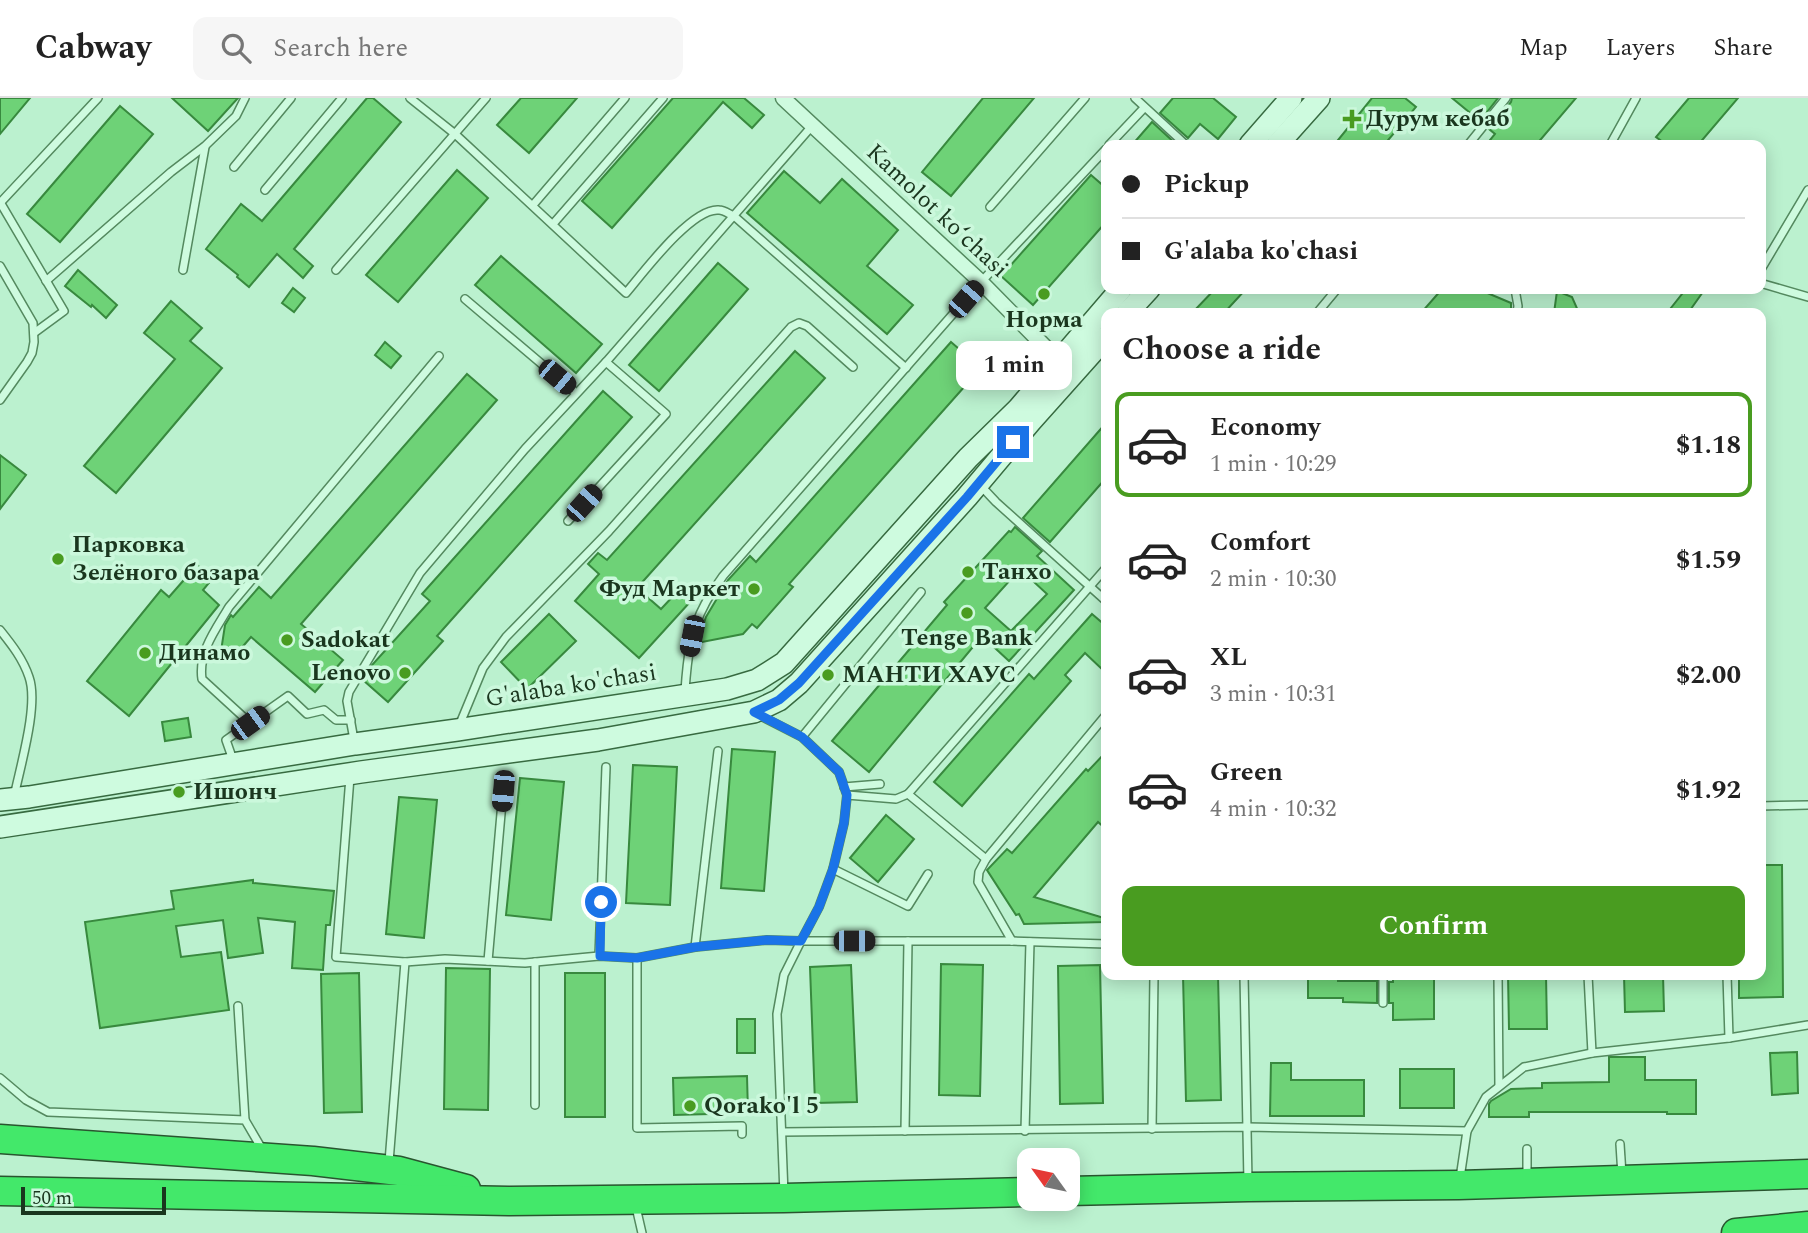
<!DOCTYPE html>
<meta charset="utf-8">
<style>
body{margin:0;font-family:Spectral,serif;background:#f6f6f6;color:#222;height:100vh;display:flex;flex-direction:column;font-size:26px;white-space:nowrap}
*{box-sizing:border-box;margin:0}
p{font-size:23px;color:#767676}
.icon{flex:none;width:38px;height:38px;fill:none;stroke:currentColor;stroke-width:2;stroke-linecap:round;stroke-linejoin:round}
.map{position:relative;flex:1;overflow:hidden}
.panel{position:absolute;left:1101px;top:210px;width:665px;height:672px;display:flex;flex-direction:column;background:#fff;border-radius:14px;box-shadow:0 4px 18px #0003}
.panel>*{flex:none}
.guide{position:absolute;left:1101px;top:42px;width:665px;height:154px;border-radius:14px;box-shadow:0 4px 18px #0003;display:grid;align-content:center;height:154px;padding:0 21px;background:#fff}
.needle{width:46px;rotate:303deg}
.controls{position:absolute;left:1017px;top:1050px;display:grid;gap:14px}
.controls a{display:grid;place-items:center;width:63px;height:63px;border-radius:14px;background:#fff;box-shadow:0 4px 18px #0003;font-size:35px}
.scale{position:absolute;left:21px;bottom:18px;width:145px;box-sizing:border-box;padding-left:7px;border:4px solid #1a361e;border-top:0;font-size:19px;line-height:24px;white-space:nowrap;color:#1a361e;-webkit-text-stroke:5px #cbf8dc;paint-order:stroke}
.end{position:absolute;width:32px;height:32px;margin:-16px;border:9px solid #1a73e8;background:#fff;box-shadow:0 0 0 4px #fff}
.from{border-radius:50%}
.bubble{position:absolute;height:49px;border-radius:14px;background:#fff;box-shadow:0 4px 18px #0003;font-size:23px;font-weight:700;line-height:49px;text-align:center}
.car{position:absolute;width:21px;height:42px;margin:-21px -10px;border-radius:9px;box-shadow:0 0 5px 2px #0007;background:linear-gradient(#222 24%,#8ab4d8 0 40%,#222 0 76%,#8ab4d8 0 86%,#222 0)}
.guide b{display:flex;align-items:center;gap:24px;height:66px;font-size:26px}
.guide b+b{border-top:2px solid #e0e0e0}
.guide i{width:18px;height:18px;background:#222}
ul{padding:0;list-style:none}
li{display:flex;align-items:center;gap:21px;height:105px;margin:0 14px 10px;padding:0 7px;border:4px solid transparent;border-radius:14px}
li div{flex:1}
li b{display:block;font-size:26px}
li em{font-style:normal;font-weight:700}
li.current{border-color:#499c20}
li>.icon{width:63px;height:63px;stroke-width:1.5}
h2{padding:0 21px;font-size:32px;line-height:84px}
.primary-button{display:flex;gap:14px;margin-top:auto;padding:14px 21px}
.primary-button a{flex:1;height:80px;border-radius:14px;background:#499c20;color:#fff;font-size:28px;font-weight:700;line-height:80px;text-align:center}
header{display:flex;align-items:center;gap:42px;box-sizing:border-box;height:98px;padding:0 35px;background:#fff;border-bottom:2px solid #e0e0e0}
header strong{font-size:33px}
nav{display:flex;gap:38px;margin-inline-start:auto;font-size:24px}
.search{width:490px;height:63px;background:#f6f6f6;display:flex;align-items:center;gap:18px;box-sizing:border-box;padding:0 24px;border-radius:14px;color:#767676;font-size:26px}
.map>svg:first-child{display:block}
.building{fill:#6ed277;stroke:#38893e;stroke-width:2;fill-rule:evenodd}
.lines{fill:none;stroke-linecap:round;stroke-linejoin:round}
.lane-casing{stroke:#54895f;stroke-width:10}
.street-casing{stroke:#54895f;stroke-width:17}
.secondary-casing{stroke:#376a40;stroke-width:24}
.highway-casing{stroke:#29552f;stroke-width:31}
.lane{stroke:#cefbdf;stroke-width:7}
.street{stroke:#cefbdf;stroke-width:14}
.secondary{stroke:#cefbdf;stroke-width:21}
.highway{stroke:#43e86a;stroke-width:28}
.route{stroke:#1a73e8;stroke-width:9}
.poi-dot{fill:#499c20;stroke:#cbf8dc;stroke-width:2.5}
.labels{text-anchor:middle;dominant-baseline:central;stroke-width:7;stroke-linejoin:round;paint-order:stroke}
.poi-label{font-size:24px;font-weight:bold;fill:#1a361e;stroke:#cbf8dc;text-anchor:start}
.street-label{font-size:24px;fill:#1a361e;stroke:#cbf8dc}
</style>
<header>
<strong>Cabway</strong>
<div class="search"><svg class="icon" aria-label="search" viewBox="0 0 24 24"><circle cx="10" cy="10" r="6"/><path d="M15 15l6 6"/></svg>Search here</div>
<nav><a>Map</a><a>Layers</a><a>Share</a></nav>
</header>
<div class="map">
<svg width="1808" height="1135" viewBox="0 0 1808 1135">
<rect width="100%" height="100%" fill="#bbf1cf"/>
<g class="building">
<path d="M0,0h30l-30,36z"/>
<path d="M172,0h66l-30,33z"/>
<path d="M367,0h6l28,24 -107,127 19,17 -10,12 -26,-24 -28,33 -12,-10 1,-2 -32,-26 35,-45 21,17z"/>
<path d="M521,0h56l-48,55 -32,-28z"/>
<path d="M673,0h71l20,17 -12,13 -29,-26 -111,126 -30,-27z"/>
<path d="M983,0h51l-83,98 -29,-24z"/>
<path d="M1173,0h40l23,19 -18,22 -18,-15 -12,14 -28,-25z"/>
<path d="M1372,0h33l11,9 -32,38h-50z"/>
<path d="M1452,0h46l-18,23z"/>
<path d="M1512,0h64l-40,47h-50l9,-11 -6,-5 22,-27z"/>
<path d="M1689,0h49l-40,47h-31l-11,-8z"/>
<path d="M120,8l33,28 -93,108 -33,-28z"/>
<path d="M1152,24l25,23h-45z"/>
<path d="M457,72l31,28 -90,104 -32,-27z"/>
<path d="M784,73l36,32 22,-24 56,51 -31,36 46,39 -26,29 -140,-121z"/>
<path d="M1091,77l15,13v34l-73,83 -32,-29z"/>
<path d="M501,158l101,88 -26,29 -101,-88z"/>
<path d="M718,165l30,26 -89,102 -30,-26z"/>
<path d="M78,172l39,35 -11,13 -14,-13 -1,2 -26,-21z"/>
<path d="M293,190l12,10 -11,14 -12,-9z"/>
<path d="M1215,191h31l-22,24h-32z"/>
<path d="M1442,191h36l33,14v10h-90z"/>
<path d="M1686,191h19l-17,24h-21z"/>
<path d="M1557,193l15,6 7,16h-25z"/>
<path d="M171,203l31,27 -12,13 32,27 -106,125 -32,-27 91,-107 -31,-26z"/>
<path d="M385,244l16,14 -10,12 -16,-13z"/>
<path d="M951,244l30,26 -192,216 4,3 -36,41 -5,-4 -9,10 -46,9 9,-26 22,-37 22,-24 6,6z"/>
<path d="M795,253l30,27 -188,210 24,21 17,-18 12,11 -51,56 -64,-57 24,-27 -11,-10 10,-11 9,7z"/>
<path d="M467,276l30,26 -196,224 42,36 -28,32 -64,-55 -20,23 -10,-9 4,-26 6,-10 2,2 26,-30 12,11z"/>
<path d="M603,293l29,26 -195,219 6,5 -55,61 -25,-22 9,-15 58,-64 -8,-7z"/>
<path d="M1106,325v55l-56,64 -27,-24z"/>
<path d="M0,357l26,20 -26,34z"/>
<path d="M1015,429l27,24 -5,5 37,34 -65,71 -27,-25 -113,136 -37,-31 115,-136 -3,-3 65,-71 2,1zM1020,471l27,25 -36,37 -26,-23z"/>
<path d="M197,467l16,13 -10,12 16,15 -90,111 -42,-35 74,-91 8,7z"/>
<path d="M549,516l27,27 -49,48 -26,-27z"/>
<path d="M1092,516l14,12v47l-21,-20 -20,22 6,6 -109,125 -28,-24 95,-108 5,5z"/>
<path d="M188,620l3,19 -26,4 -3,-19z"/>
<path d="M732,651l43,3 -11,139 -43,-3z"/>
<path d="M1106,654v77l-8,-7 -64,75 70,21v4l-80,2 -5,-10 -3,1 -29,-45 20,-21 5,4 74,-84 2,2z"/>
<path d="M633,667l44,2 -7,138 -44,-2z"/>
<path d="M520,680l44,4 -13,138 -45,-5z"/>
<path d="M399,699l38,3 -13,138 -38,-4z"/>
<path d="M886,717l28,24 -36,43 -28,-24z"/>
<path d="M1760,767h22l1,132 -44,1v-23h21z"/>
<path d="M253,782v3l81,8 -4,34h-4l-3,45 -31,-2 3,-46 -37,-4 5,35 -35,5 -5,-38 -47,6 5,31 40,-5 8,58 -129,18 -15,-106 89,-13 -3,-18z"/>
<path d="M941,866l42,1 -3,131 -41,-1z"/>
<path d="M851,867l6,137 -42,1 -5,-136z"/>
<path d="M1100,867l3,138 -43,1 -2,-138z"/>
<path d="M446,870l44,1 -2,141 -44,-1z"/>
<path d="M359,875l3,139 -38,1 -3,-139z"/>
<rect x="565" y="875" width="40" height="144"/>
<path d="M1183,877h35l3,125 -35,1z"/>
<path d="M1308,877h30v6h39v22l-34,-1v-4h-35z"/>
<path d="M1393,877h41v44l-41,1v-17h-4v-21h4z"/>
<path d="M1508,877h38l1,54h-38z"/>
<path d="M1624,877h39l1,36 -39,1z"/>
<rect x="737" y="921" width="18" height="34"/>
<path d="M1797,954l1,41 -26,2 -2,-42z"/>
<path d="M1609,959h36v23h51v34h-29v-2h-138v5h-40v-13l2,-3 20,-12 31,-1v-5l67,-1z"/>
<path d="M1271,965h20v17h73v36h-94z"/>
<rect x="1400" y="971" width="54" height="39"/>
<path d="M747,978l1,37 -74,2 -1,-37z"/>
</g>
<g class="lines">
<g class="lane-casing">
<g id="lane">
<path d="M410,0l45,36 171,159c17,-20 66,-86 93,-83 5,0 10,4 15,6l172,152"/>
<path d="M1135,0l51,47"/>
<path d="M1109,47l35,-37"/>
<path d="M1468,47l38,-47"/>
<path d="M1610,47l26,-47"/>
<path d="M234,69l57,-69"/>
<path d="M265,92l77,-92"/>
<path d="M0,104l64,109 -30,22"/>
<path d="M0,105l98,-105"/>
<path d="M533,107l92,-107"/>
<path d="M990,109l95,-109"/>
<path d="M553,126l110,-126"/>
<path d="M0,168l33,57 1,19 -2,11 -5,9 -27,38"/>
<path d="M183,172l22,-123"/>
<path d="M336,172l150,-172"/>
<path d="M1760,173l48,-81"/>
<path d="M46,183l125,-109 34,-26 31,-30 9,-18"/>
<path d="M1760,185l48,14"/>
<path d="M1515,191l3,17 -1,7"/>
<path d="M465,201l111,94"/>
<path d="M1317,215l20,-24"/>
<path d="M980,387l16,17 110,99"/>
<path d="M568,423l98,-107 -60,-52"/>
<path d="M0,532c12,15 23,29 29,47 10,28 -9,90 -15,120"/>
<path d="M685,593c2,-30 5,-60 20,-87 5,-10 12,-19 18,-28l258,-294 125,-133"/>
<path d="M757,616l45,23 37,35 8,23 -3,28 -11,46 -14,38 -18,34h211l94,3"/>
<path d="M250,625l38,-27 19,18 17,-4 12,10h15"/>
<path d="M459,628l24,-58 23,-31 103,-106 182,-204 8,-4 8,3 46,41"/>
<path d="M802,639l119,-145"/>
<path d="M354,642l-7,-39 2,-9 71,-119 105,-124 81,-87 206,-236"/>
<path d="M233,662l-7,-20 24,-17 -48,-44c-4,-27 14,-50 27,-72l210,-251"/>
<path d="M350,679l-14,180 69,5 -16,200"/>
<path d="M844,689l36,-3"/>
<path d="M908,696l78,65"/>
<path d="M847,697l49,4 12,-5 198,-226"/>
<path d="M1760,708l48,-1"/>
<path d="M833,771l75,37 20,-32"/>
<path d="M1012,843l-34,-59 1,-10 7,-13 120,-144"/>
<path d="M695,849l23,-196"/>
<path d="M599,858l7,-189"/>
<path d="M637,860v170l105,-2v8"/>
<path d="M488,863l15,-170"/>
<path d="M405,864l40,-3 80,4 74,-7 38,2 58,-11 72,-7 34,1 -17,34 -7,39 7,180"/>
<path d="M1244,877l4,207"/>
<path d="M1498,877l1,111"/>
<path d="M1588,877l4,78"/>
<path d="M1727,877l2,63"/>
<path d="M1383,905v-28"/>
<path d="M238,908l7,114"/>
<path d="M0,980l26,22 22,12 197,8 17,29"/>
<path d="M535,1007v-143"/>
<path d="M1152,1031l2,-154"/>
<path d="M905,1033l3,-190"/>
<path d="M1025,1033l5,-189"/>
<path d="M782,1034l465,-5 220,4"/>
<path d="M1620,1046l2,31"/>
<path d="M1527,1077v-26"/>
<path d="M1460,1080l7,-47 19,-34 38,-30 68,-14 137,-15 79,-13"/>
<path d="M636,1109l6,26"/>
</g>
</g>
<g class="street-casing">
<path id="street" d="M783,0l198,184 77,78"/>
</g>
<g class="secondary-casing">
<g id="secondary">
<path d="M1250,47l41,-47"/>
<path d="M1277,47l42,-47"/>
<path d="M1127,215l22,-24"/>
<path d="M0,702l29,-3 326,-53 102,-14 270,-41 30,-9 27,-17 184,-205 50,-49 103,-120"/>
<path d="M0,729l361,-55 237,-32 156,-28 25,-12 20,-17 168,-186 64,-76 75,-84"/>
</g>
</g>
<g class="highway-casing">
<g id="highway">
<path d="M0,1041l313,22 86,10 67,18"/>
<path d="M0,1093l509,10 275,-3 245,-6"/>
<path d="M1068,1093l180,-4 211,-2 349,-11"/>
<path d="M1736,1135l72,-7"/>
</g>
</g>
<use href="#lane" class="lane"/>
<use href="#street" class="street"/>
<use href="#secondary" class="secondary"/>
<use href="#highway" class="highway"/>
</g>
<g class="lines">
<path class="route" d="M601,804l-1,54 37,2 58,-11 72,-7 34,1 18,-34 14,-38 11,-46 3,-28 -8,-23 -37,-35 -48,-25 25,-12 20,-17 168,-186 46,-55"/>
</g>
<g class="poi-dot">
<path d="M1348.5 10.5h7v7h7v7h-7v7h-7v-7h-7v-7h7z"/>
<circle cx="1044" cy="196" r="7"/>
<circle cx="58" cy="461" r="7"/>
<circle cx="968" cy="474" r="7"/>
<circle cx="754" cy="491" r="7"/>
<circle cx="967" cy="515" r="7"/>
<circle cx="287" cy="542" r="7"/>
<circle cx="145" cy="555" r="7"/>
<circle cx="405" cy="575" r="7"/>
<circle cx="828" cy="577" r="7"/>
<circle cx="179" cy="694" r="7"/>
<circle cx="690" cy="1008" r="7"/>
</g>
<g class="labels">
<g class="poi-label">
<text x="1366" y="21">Дурум кебаб</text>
<text x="1044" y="222" text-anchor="middle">Норма</text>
<text x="72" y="447">Парковка<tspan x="72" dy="28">Зелёного базара</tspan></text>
<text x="982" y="474">Танхо</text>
<text x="740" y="491" text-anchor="end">Фуд Маркет</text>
<text x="967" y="540" text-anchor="middle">Tenge Bank</text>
<text x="301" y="542">Sadokat</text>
<text x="159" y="555">Динамо</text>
<text x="391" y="575" text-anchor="end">Lenovo</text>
<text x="842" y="577">МАНТИ ХАУС</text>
<text x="193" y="694">Ишонч</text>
<text x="704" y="1008">Qorako'l 5</text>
</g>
<g class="street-label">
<text transform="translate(937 113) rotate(43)">Kamolot koʻchasi</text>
<text transform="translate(571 588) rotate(-9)">G'alaba ko'chasi</text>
</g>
</g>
</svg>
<div class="controls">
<a><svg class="needle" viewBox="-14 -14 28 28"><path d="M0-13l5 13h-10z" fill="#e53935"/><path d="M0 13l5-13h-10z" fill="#767676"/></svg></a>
</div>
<div class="scale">50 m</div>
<i class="end from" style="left:601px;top:804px"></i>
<i class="end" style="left:1013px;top:344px"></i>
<div class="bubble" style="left:956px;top:243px;width:116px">1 min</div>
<i class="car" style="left:966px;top:201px;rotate:41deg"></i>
<i class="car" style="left:557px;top:279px;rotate:130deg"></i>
<i class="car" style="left:584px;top:405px;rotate:42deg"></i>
<i class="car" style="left:692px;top:538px;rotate:191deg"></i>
<i class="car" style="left:250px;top:625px;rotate:54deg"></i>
<i class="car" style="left:503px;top:693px;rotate:185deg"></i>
<i class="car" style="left:854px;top:843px;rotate:90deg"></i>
<div class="guide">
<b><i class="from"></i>Pickup</b>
<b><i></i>G'alaba ko'chasi</b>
</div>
<section class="panel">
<h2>Choose a ride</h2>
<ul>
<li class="current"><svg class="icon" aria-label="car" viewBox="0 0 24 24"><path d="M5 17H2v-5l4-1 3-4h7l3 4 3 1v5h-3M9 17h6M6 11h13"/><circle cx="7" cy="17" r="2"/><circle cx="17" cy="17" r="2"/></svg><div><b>Economy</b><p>1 min · 10:29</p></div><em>$1.18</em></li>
<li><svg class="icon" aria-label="car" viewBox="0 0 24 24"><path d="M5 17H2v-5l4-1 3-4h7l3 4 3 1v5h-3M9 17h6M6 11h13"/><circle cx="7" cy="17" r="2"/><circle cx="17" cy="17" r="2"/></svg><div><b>Comfort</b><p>2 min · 10:30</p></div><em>$1.59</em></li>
<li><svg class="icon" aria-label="car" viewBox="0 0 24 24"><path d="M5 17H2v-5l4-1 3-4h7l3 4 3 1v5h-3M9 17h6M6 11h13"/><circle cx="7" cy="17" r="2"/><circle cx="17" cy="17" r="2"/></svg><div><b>XL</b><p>3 min · 10:31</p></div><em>$2.00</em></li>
<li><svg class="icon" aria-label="car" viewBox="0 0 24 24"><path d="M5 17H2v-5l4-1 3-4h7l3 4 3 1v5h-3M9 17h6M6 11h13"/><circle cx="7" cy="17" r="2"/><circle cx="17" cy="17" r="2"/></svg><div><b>Green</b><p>4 min · 10:32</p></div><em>$1.92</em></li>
</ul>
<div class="primary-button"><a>Confirm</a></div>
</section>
</div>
